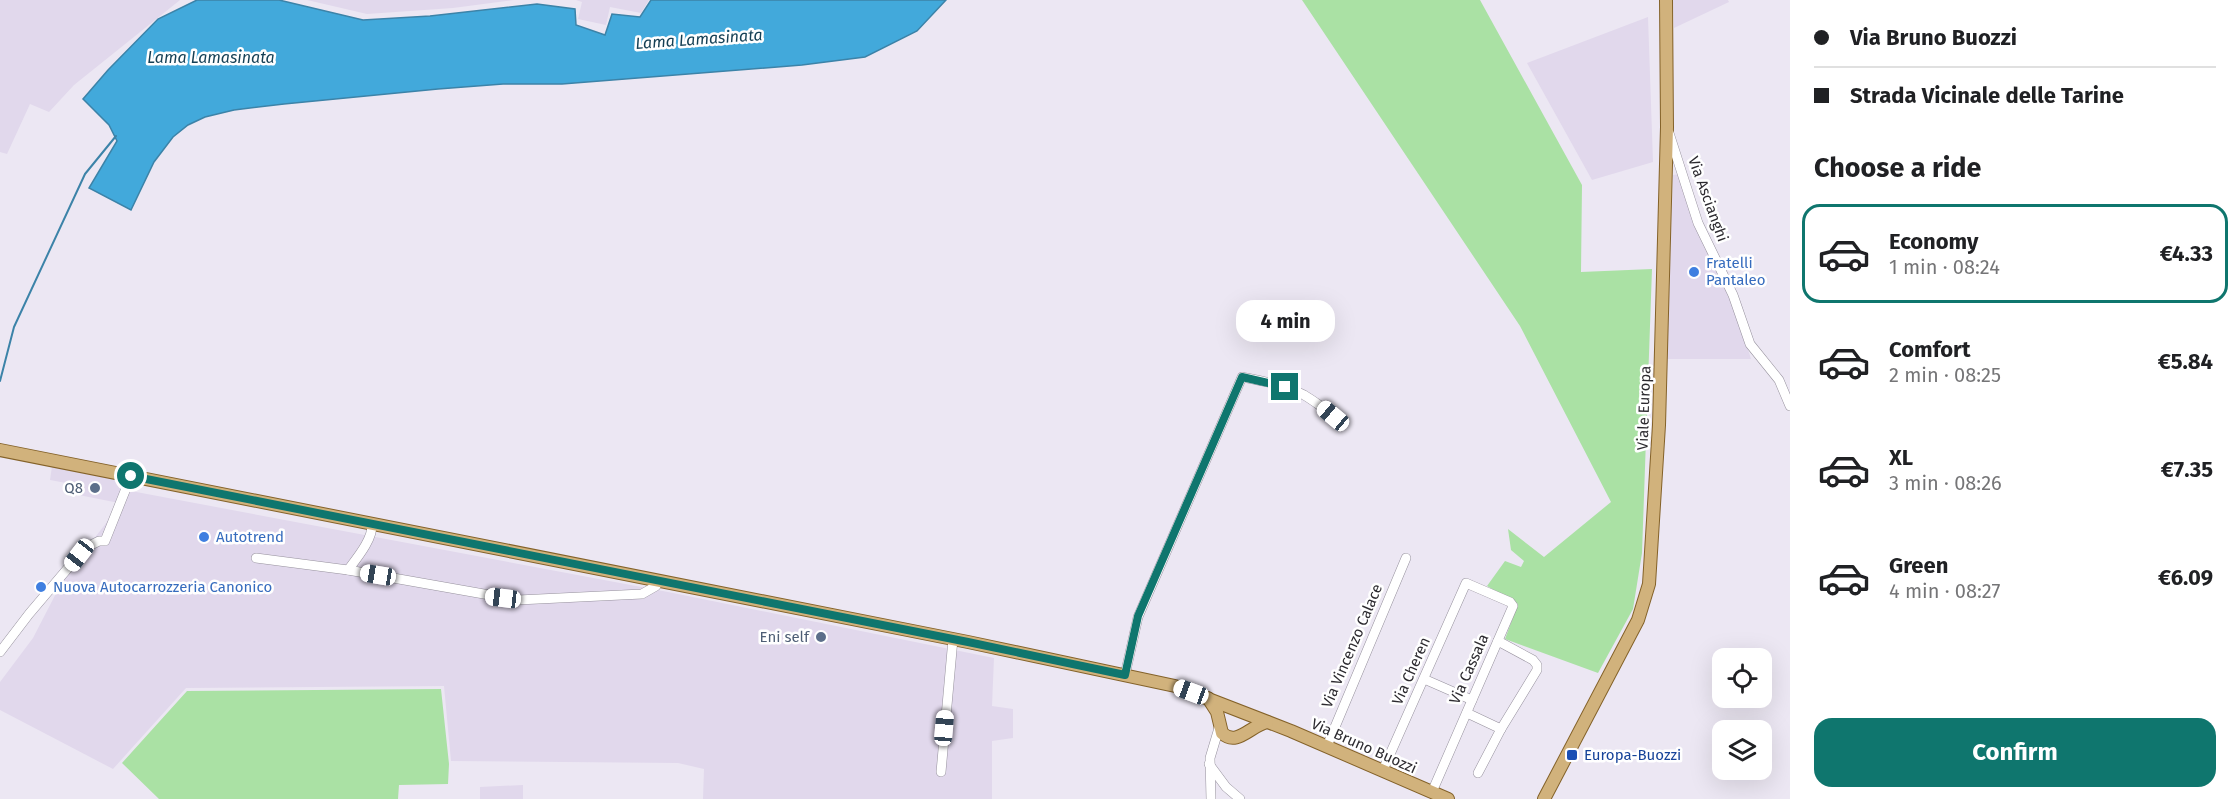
<!DOCTYPE html>
<meta charset="utf-8">
<style>
body{margin:0;font-family:"Fira Sans",sans-serif;background:#f6f6f6;color:#202124;height:100vh;display:flex;flex-direction:column;font-size:22px;white-space:nowrap}
*{box-sizing:border-box;margin:0}
p{font-size:20px;color:#757577}
.icon{flex:none;width:33px;height:33px;fill:none;stroke:currentColor;stroke-width:2;stroke-linecap:round;stroke-linejoin:round}
.map{position:relative;flex:1;overflow:hidden}
.sheet{display:flex;flex-direction:column;background:#fff;width:450px}
.sheet>*{flex:none}
.top-card{display:grid;align-content:center;height:132px;padding:0 24px;background:#fff}
.tools{position:absolute;left:1712px;top:648px;display:grid;gap:12px}
.tools a{display:grid;place-items:center;width:60px;height:60px;border-radius:12px;background:#fff;box-shadow:0 6px 24px #0002;font-size:30px}
.end{position:absolute;width:27px;height:27px;margin:-14px;border:8px solid #0f766e;background:#fff;box-shadow:0 0 0 3px #fff}
.from{border-radius:50%}
.bubble{position:absolute;height:42px;border-radius:18px;background:#fff;box-shadow:0 6px 24px #0002;font-size:20px;font-weight:700;line-height:42px;text-align:center}
.car{position:absolute;width:18px;height:36px;margin:-18px -9px;border-radius:8px;box-shadow:0 0 4px 2px #0007;background:linear-gradient(#fff 24%,#345 0 40%,#fff 0 76%,#345 0 86%,#fff 0)}
.top-card b{display:flex;align-items:center;gap:21px;height:57px;font-size:22px}
.top-card b+b{border-top:2px solid #e0e0e0}
.top-card i{width:15px;height:15px;background:#202124}
ul{padding:0;list-style:none}
li{display:flex;align-items:center;gap:18px;height:99px;margin:0 12px 9px;padding:0 12px;border:3px solid transparent;border-radius:18px}
li div{flex:1}
li b{display:block;font-size:22px}
li em{font-style:normal;font-weight:700}
li.on{border-color:#0f766e}
li>.icon{width:54px;height:54px;stroke-width:1.5}
h2{padding:0 24px;font-size:27px;line-height:72px}
.button{display:flex;gap:12px;margin-top:auto;padding:12px 24px}
.button a{flex:1;height:69px;border-radius:18px;background:#0f766e;color:#fff;font-size:24px;font-weight:700;line-height:69px;text-align:center}
main{display:flex;flex:1;min-height:0}
.map>svg:first-child{display:block}
.built{fill:#e1d8ec}
.green{fill:#aae1a4}
.water{fill:#42a9db;stroke:#3c83a8;stroke-width:1.5}
.lines{fill:none;stroke-linecap:round;stroke-linejoin:round}
.stream{stroke:#3c83a8;stroke-width:2}
.minor-casing{stroke:#96919d;stroke-width:10}
.major-casing{stroke:#846229;stroke-width:14}
.minor{stroke:#fff;stroke-width:9}
.major{stroke:#d1b27c;stroke-width:12}
.route{stroke:#0f766e;stroke-width:8}
.shop-dot{fill:#3f7fe0;stroke:#fff;stroke-width:2}
.service-dot{fill:#5c6f8a;stroke:#fff;stroke-width:2}
.transit-dot{fill:#1a4fb4;stroke:#fff;stroke-width:2}
.labels{text-anchor:middle;dominant-baseline:central;stroke-width:5;stroke-linejoin:round;paint-order:stroke}
.street-label{font-size:15px;fill:#2d2b30;stroke:#fff}
.shop-label{font-size:15px;fill:#366cbe;stroke:#fff;text-anchor:start}
.service-label{font-size:15px;fill:#4e5e75;stroke:#fff;text-anchor:end}
.transit-label{font-size:15px;fill:#164399;stroke:#fff;text-anchor:start}
.water-label{font-size:16px;font-style:italic;fill:#154055;stroke:#fff}
</style>
<main>
<div class="map">
<svg width="1790" height="799" viewBox="0 0 1790 799">
<rect width="100%" height="100%" fill="#ece7f3"/>
<g class="built">
<path d="M0,0h180l-106,85 -25,27 -19,-8 -23,50 -7,-2z"/>
<path d="M307,0h207l-61,8 -86,6z"/>
<path d="M576,0h73l-8,13 -31,-6 -4,18 -28,-6 4,-17z"/>
<path d="M1673,0h55l1,2 -55,26z"/>
<path d="M1648,17l5,145 -61,18 -65,-117z"/>
<path d="M1679,174l52,122 20,63h-84l6,-184z"/>
<path d="M52,466l76,16 -9,21 -55,-11 2,-9 -16,-3z"/>
<path d="M131,491l537,101 326,66 -2,48 21,3v29l-21,3v58h-289l1,-30 -26,-6 -227,-2 -7,-75 -258,2 -73,81 -113,-59v-28l33,-44 32,-62z"/>
<path d="M523,785v14h-43v-12z"/>
</g>
<g class="green">
<path d="M1302,0h178l102,185 -1,87 71,-3 -10,284 -9,56 -35,64 -93,-34 13,-35 -31,-18 18,-25 16,6 3,-6 -13,-11 -3,-21 36,28 67,-55 -91,-176z"/>
<path d="M441,689l8,75 -1,20 -49,1 -1,14h-239l-37,-36 65,-72z"/>
</g>
<path class="water" d="M197,0h82l84,20 67,-4 107,-12 38,5 1,16 29,10 7,-21 28,3 11,-17h295l-29,31 -52,26 -63,8 -240,19h-59l-65,5 -154,15 -50,6 -29,7 -17,8 -15,12 -19,25 -23,48 -42,-22 28,-47 -8,-16 -26,-26 25,-29 50,-51z"/>
<g class="lines">
<path class="stream" d="M0,381l14,-54 71,-153 31,-38"/>
<g class="minor-casing">
<g id="minor">
<path d="M1669,133l29,90 35,72 17,49 29,36 11,26"/>
<path d="M256,558l92,12 170,30 124,-6 14,-8 2,-5"/>
<path d="M348,570c9,-12 25,-31 24,-46"/>
<path d="M0,652l29,-38 56,-66 14,-7h6l26,-65"/>
<path d="M1125,675l13,-58 104,-240c21,4 43,8 62,18 14,8 25,19 40,25"/>
<path d="M1424,679l48,21"/>
<path d="M1467,713l34,16"/>
<path d="M1327,746l79,-188"/>
<path d="M1209,764l17,23 14,12"/>
<path d="M1383,770l83,-187 44,19 3,4 -81,186"/>
<path d="M941,772l12,-133"/>
<path d="M1478,773l23,-44 36,-59v-5l-4,-5 -35,-19"/>
<path d="M1211,799l-1,-41 9,-30"/>
</g>
</g>
<g class="major-casing">
<g id="major">
<path d="M0,450l968,192 207,44 116,45 157,68"/>
<path d="M1208,698l9,14 5,21c15,14 28,-7 45,-11"/>
<path d="M1544,799l94,-179 11,-36 10,-159 8,-298 -1,-127"/>
</g>
</g>
<use href="#minor" class="minor"/>
<use href="#major" class="major"/>
</g>
<g class="lines">
<path class="route" d="M131,476l837,166 157,33 13,-59 104,-239 43,10"/>
</g>
<g class="shop-dot">
<circle cx="1694" cy="272" r="6"/>
<circle cx="204" cy="537" r="6"/>
<circle cx="41" cy="587" r="6"/>
</g>
<g class="service-dot">
<circle cx="95" cy="488" r="6"/>
<circle cx="821" cy="637" r="6"/>
</g>
<rect class="transit-dot" x="1566" y="749" width="12" height="12" rx="3"/>
<g class="labels">
<g class="street-label">
<text transform="translate(1708 199) rotate(70)">Via Ascianghi</text>
<text transform="translate(1644 408) rotate(-88)">Viale Europa</text>
<text transform="translate(1352 646) rotate(-67)">Via Vincenzo Calace</text>
<text transform="translate(1469 669) rotate(-66)">Via Cassala</text>
<text transform="translate(1411 671) rotate(-66)">Via Cheren</text>
<text transform="translate(1364 746) rotate(24)">Via Bruno Buozzi</text>
</g>
<g class="shop-label">
<text x="1706" y="263">Fratelli<tspan x="1706" dy="17">Pantaleo</tspan></text>
<text x="216" y="537">Autotrend</text>
<text x="53" y="587">Nuova Autocarrozzeria Canonico</text>
</g>
<g class="service-label">
<text x="83" y="488">Q8</text>
<text x="809" y="637">Eni self</text>
</g>
<g class="transit-label">
<text x="1584" y="755">Europa-Buozzi</text>
</g>
<g class="water-label">
<text transform="translate(699 39) rotate(-4)">Lama Lamasinata</text>
<text x="211" y="57">Lama Lamasinata</text>
</g>
</g>
</svg>
<div class="tools">
<a><svg class="icon" aria-label="locate" viewBox="0 0 24 24"><circle cx="12" cy="12" r="6"/><path d="M12 2v4M12 18v4M2 12h4M18 12h4"/></svg></a>
<a><svg class="icon" aria-label="layers" viewBox="0 0 24 24"><path d="M12 4l9 5-9 5-9-5zM3 14l9 5 9-5"/></svg></a>
</div>
<i class="end from" style="left:131px;top:476px"></i>
<i class="end" style="left:1285px;top:387px"></i>
<div class="bubble" style="left:1236px;top:300px;width:99px">4 min</div>
<i class="car" style="left:1333px;top:416px;rotate:310deg"></i>
<i class="car" style="left:79px;top:555px;rotate:218deg"></i>
<i class="car" style="left:378px;top:575px;rotate:279deg"></i>
<i class="car" style="left:503px;top:598px;rotate:277deg"></i>
<i class="car" style="left:1191px;top:692px;rotate:290deg"></i>
<i class="car" style="left:944px;top:728px;rotate:5deg"></i>
</div>
<section class="sheet">
<div class="top-card">
<b><i class="from"></i>Via Bruno Buozzi</b>
<b><i></i>Strada Vicinale delle Tarine</b>
</div>
<h2>Choose a ride</h2>
<ul>
<li class="on"><svg class="icon" aria-label="car" viewBox="0 0 24 24"><path d="M5 17H2v-5l4-1 3-4h7l3 4 3 1v5h-3M9 17h6M6 11h13"/><circle cx="7" cy="17" r="2"/><circle cx="17" cy="17" r="2"/></svg><div><b>Economy</b><p>1 min · 08:24</p></div><em>€4.33</em></li>
<li><svg class="icon" aria-label="car" viewBox="0 0 24 24"><path d="M5 17H2v-5l4-1 3-4h7l3 4 3 1v5h-3M9 17h6M6 11h13"/><circle cx="7" cy="17" r="2"/><circle cx="17" cy="17" r="2"/></svg><div><b>Comfort</b><p>2 min · 08:25</p></div><em>€5.84</em></li>
<li><svg class="icon" aria-label="car" viewBox="0 0 24 24"><path d="M5 17H2v-5l4-1 3-4h7l3 4 3 1v5h-3M9 17h6M6 11h13"/><circle cx="7" cy="17" r="2"/><circle cx="17" cy="17" r="2"/></svg><div><b>XL</b><p>3 min · 08:26</p></div><em>€7.35</em></li>
<li><svg class="icon" aria-label="car" viewBox="0 0 24 24"><path d="M5 17H2v-5l4-1 3-4h7l3 4 3 1v5h-3M9 17h6M6 11h13"/><circle cx="7" cy="17" r="2"/><circle cx="17" cy="17" r="2"/></svg><div><b>Green</b><p>4 min · 08:27</p></div><em>€6.09</em></li>
</ul>
<div class="button"><a>Confirm</a></div>
</section>
</main>
